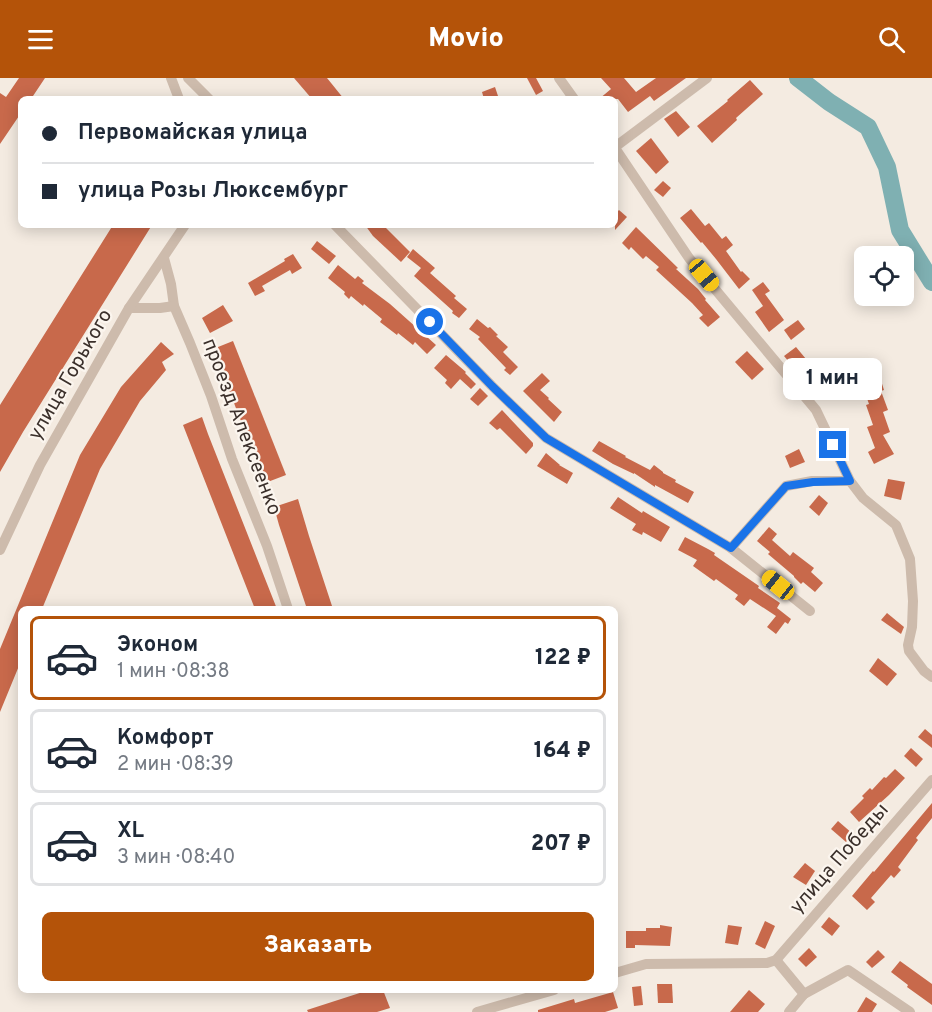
<!DOCTYPE html>
<html lang="ru">
<meta charset="utf-8">
<style>
body{margin:0;font-family:Overpass,sans-serif;background:#f2f2f3;color:#1f2937;height:100vh;display:flex;flex-direction:column;font-size:22px;white-space:nowrap}
*{box-sizing:border-box;margin:0}
p{font-size:20px;color:#747a83}
.icon{flex:none;width:33px;height:33px;fill:none;stroke:currentColor;stroke-width:2;stroke-linecap:round;stroke-linejoin:round}
.map{position:relative;flex:1;overflow:hidden}
.drawer{position:absolute;left:18px;top:528px;width:600px;height:387px;display:flex;flex-direction:column;background:#fff;border-radius:9px;box-shadow:0 3px 15px #0003}
.drawer>*{flex:none}
.guide{position:absolute;left:18px;top:18px;width:600px;height:132px;border-radius:9px;box-shadow:0 3px 15px #0003;display:grid;align-content:center;height:132px;padding:0 24px;background:#fff}
.tools{position:absolute;left:854px;top:168px;display:grid;gap:12px}
.tools a{display:grid;place-items:center;width:60px;height:60px;border-radius:9px;background:#fff;box-shadow:0 3px 15px #0003;font-size:30px}
.end{position:absolute;width:27px;height:27px;margin:-14px;border:8px solid #1a73e8;background:#fff;box-shadow:0 0 0 3px #fff}
.from{border-radius:50%}
.bubble{position:absolute;height:42px;border-radius:9px;background:#fff;box-shadow:0 3px 15px #0003;font-size:20px;font-weight:800;line-height:42px;text-align:center}
.car{position:absolute;width:18px;height:36px;margin:-18px -9px;border-radius:8px;box-shadow:0 0 4px 2px #0007;background:linear-gradient(#f5c518 24%,#345 0 40%,#f5c518 0 76%,#345 0 86%,#f5c518 0)}
.guide b{display:flex;align-items:center;gap:21px;height:57px;font-size:22px}
.guide b+b{border-top:2px solid #e0e1e3}
.guide i{width:15px;height:15px;background:#1f2937}
ul{padding:10px 0 0;list-style:none}
li{display:flex;align-items:center;gap:18px;height:84px;margin:0 12px 9px;padding:0 12px;border:3px solid #e0e1e3;border-radius:9px}
li div{flex:1}
li b{display:block;font-size:22px}
li em{font-style:normal;font-weight:800}
li.selected{border-color:#b45309}
li>.icon{width:54px;height:54px;stroke-width:1.5}
.button{display:flex;gap:12px;margin-top:auto;padding:12px 24px}
.button a{flex:1;height:69px;border-radius:9px;background:#b45309;color:#fff;font-size:24px;font-weight:800;line-height:69px;text-align:center}
header{display:flex;justify-content:space-between;align-items:center;height:78px;padding:0 24px;background:#b45309;color:#fff;font-size:27px;font-weight:800}
.map>svg:first-child{display:block}
.lines{fill:none;stroke-linecap:round;stroke-linejoin:round}
.river{stroke:#7fb0b2;stroke-width:18}
.building{fill:#c8694b}
.minor{stroke:#cdbbac;stroke-width:10}
.route{stroke:#1a73e8;stroke-width:8}
.labels{text-anchor:middle;dominant-baseline:central;stroke-width:4.5;stroke-linejoin:round;paint-order:stroke}
.street-label{font-size:20px;fill:#3b302b;stroke:#fbf5ee}
</style>
<header><svg class="icon" aria-label="menu" viewBox="0 0 24 24"><path d="M4 6h16M4 12h16M4 18h16"/></svg>Movio<svg class="icon" aria-label="search" viewBox="0 0 24 24"><circle cx="10" cy="10" r="6"/><path d="M15 15l6 6"/></svg></header>
<div class="map">
<svg width="932" height="934" viewBox="0 0 932 934">
<rect width="100%" height="100%" fill="#f4ebe1"/>
<g class="lines">
<path class="river" d="M798,0l31,24 39,25 19,40 13,63 32,52"/>
</g>
<g class="building">
<path d="M19,0h26l-14,21h-10v14l-21,31v-51l6,4z"/>
<path d="M294,0h33l17,21h-32z"/>
<path d="M527,0h9l7,13 -7,4z"/>
<path d="M601,0h23l12,14 20,-14h30l-32,23 -4,-5 -22,16 -10,-13h-19l12,-10z"/>
<path d="M750,2l13,14 -27,24 1,2 -25,23 -15,-17 31,-25 -1,-1z"/>
<path d="M495,9l4,12h-15l-2,-7z"/>
<path d="M676,33l14,16 -12,10 -14,-18z"/>
<path d="M651,60l18,24 -13,12 -20,-23z"/>
<path d="M663,103l8,7 -8,9 -9,-7z"/>
<path d="M691,131l14,17 4,-3 13,16 4,-3 7,9 -7,6 15,21 1,-1 8,8 -11,10 -23,-30 -14,-17 -1,1 -21,-25z"/>
<path d="M619,132l8,7 -12,13v-16z"/>
<path d="M113,147h39l-129,207 -23,40v-67z"/>
<path d="M365,147h18l27,27 -9,10 -28,-26z"/>
<path d="M636,149l42,41 -2,1 22,20 8,10 -1,1 15,17 -12,10 -9,-9 4,-3 -11,-12 -36,-33 3,-3 -13,-11 -3,3 -12,-12 -2,3 -7,-7z"/>
<path d="M317,163l19,15 -7,8 -18,-15z"/>
<path d="M413,171l22,19 -5,5 26,23 -2,2 13,11 -8,9 -7,-5 1,-2 -39,-35 7,-8 -14,-11z"/>
<path d="M293,176l9,14 -10,6 -2,-4 -28,16 3,5 -10,5 -7,-13 37,-22 -1,-2z"/>
<path d="M338,187l17,14 3,-3 6,5 -2,2 28,21 46,41 -9,9 -12,-12 -2,3 -15,-12 -1,2 -17,-13 2,-3 -18,-15 -1,2 -12,-10 -2,3 -5,-5 1,-2 -17,-14z"/>
<path d="M763,204l7,9 -5,3 19,26 -15,12 -14,-20 8,-6 -11,-16z"/>
<path d="M223,227l10,16 -23,12 -8,-15z"/>
<path d="M477,241l11,9 2,-1 8,8 -2,1 12,11 -5,5 15,15 -8,8 -6,-5 2,-2 -28,-29 2,-2 -11,-8z"/>
<path d="M798,242l7,9 -14,11 -7,-10z"/>
<path d="M233,263l53,134 -21,8 -52,-134z"/>
<path d="M161,264l13,12 -12,8 4,8 -26,31 -40,68 -58,140h-21v52l-21,51v-63l80,-194 41,-68z"/>
<path d="M796,269l10,12 1,-1 11,11 2,-2 7,7 -9,9 -25,-23 -3,3 -6,-7z"/>
<path d="M747,273l17,18 -12,11 -17,-18z"/>
<path d="M446,277l20,17 -1,1 11,11 -5,5 -11,-10 -9,10 -6,-6 2,-3 -13,-12z"/>
<path d="M871,281l7,12 6,19 -3,1 7,19 -5,2 7,20 -7,3 11,19 -20,10 -6,-12 7,-4 -8,-21 6,-2 -7,-20 3,-1 -9,-25 -2,1 -6,-10z"/>
<path d="M542,295l8,8 -10,9 9,8 -1,1 14,13 -8,10 -31,-31z"/>
<path d="M480,310l8,8 -10,10 -8,-7z"/>
<path d="M502,332l31,33v3l-7,8 -26,-26 -3,2 -8,-7z"/>
<path d="M202,339l6,17 69,175h-22l-72,-184z"/>
<path d="M599,363l27,15 -1,1 25,13 4,-5 9,7v1l13,7 -1,2 19,10 -6,11 -33,-18v2l-21,-14v1l-21,-10 -21,-13z"/>
<path d="M799,371l6,13 -15,6 -5,-12z"/>
<path d="M546,375l14,12h-1l14,8 -6,11 -30,-18z"/>
<path d="M888,401l17,3 -4,18 -17,-4z"/>
<path d="M819,417l9,8 -9,13 -10,-9z"/>
<path d="M618,419l24,16 1,-2 27,16 -9,15 -18,-10 -1,3 -10,-5 4,-6 -26,-16z"/>
<path d="M298,421l11,37 24,73h-26l-28,-84 -5,-18z"/>
<path d="M769,449l8,7 -5,6 18,16 3,-4 21,16 -3,4 12,11 -8,9 -12,-10 -2,2 -7,-7v-1l-26,-22 2,-2 -13,-11z"/>
<path d="M685,459l23,12 7,4 -1,2 45,31 -1,2 22,15 -3,5 14,11 -3,5 -3,-2 -9,12 -9,-7 9,-11 -26,-17 -6,7 -9,-7 3,-4 -22,-16 -2,2 -21,-15 4,-6 -19,-10z"/>
<path d="M887,535l17,14 -3,7 -20,-14z"/>
<path d="M878,580l19,16 -10,12 -18,-15z"/>
<path d="M925,651l7,6v13l-14,-11z"/>
<path d="M911,670l12,11 -7,8 -12,-11z"/>
<path d="M895,691l10,9 -16,17 -30,27 -9,-10 14,-14 -2,-2 8,-8 2,2 12,-13 2,1z"/>
<path d="M932,725v15l-16,20 2,2 -20,27 3,3 -7,8 -3,-3 -20,23 4,4 -8,8 -15,-14 21,-25 1,1z"/>
<path d="M838,743l15,13 -7,8 -15,-13z"/>
<path d="M805,785l10,8 -9,14 -13,-8z"/>
<path d="M829,839l11,9 -8,10 -11,-9z"/>
<path d="M765,843l10,5 -10,23 -10,-5z"/>
<path d="M660,847l12,2 -2,19 -35,-1v3h-9v-17h20v-3h14z"/>
<path d="M728,847l14,2 -4,18 -13,-2z"/>
<path d="M809,870l8,9 -11,10 -8,-8z"/>
<path d="M878,872l7,7 -13,11 -6,-6z"/>
<path d="M900,883l32,23v21l-25,-18 1,-2 -17,-13z"/>
<path d="M657,906h15l1,19h-15z"/>
<path d="M641,908l2,19 -9,1 -2,-19z"/>
<path d="M369,912h14l7,18 -13,4h-69l-1,-2z"/>
<path d="M749,912l16,14 -7,8h-28z"/>
<path d="M613,914l5,16 -13,4h-67v-2l36,-11 1,4z"/>
<path d="M866,919l11,7 -5,8h-15z"/>
</g>
<g class="lines">
<g class="minor">
<path d="M171,0l8,21"/>
<path d="M188,0l21,21"/>
<path d="M559,0l15,21"/>
<path d="M615,69l92,-69"/>
<path d="M615,70l74,110 127,152 34,71 13,17 33,27 14,34 3,42 -1,26 -4,18 1,6 15,20 8,6"/>
<path d="M335,147l157,161 54,52 185,110 79,63"/>
<path d="M164,180l7,26 3,22 16,37 21,53 21,63 35,87 21,63"/>
<path d="M129,230h31l14,-2"/>
<path d="M731,470l55,-62 26,-5h38"/>
<path d="M0,472l40,-85 89,-157 56,-83"/>
<path d="M776,882l28,34 -15,18"/>
<path d="M615,895l31,-9 121,-1 9,-3 156,-180"/>
<path d="M804,916l44,-24 62,42"/>
<path d="M477,934l77,-22"/>
</g>
</g>
<g class="lines">
<path class="route" d="M430,244l62,64 54,52 185,110 55,-62 27,-4 37,-1 -17,-36"/>
</g>
<g class="labels">
<g class="street-label">
<text transform="translate(71 297) rotate(-60)">улица Горького</text>
<text transform="translate(241 349) rotate(69)">проезд Алексеенко</text>
<text transform="translate(840 781) rotate(-49)">улица Победы</text>
</g>
</g>
</svg>
<div class="tools">
<a><svg class="icon" aria-label="locate" viewBox="0 0 24 24"><circle cx="12" cy="12" r="6"/><path d="M12 2v4M12 18v4M2 12h4M18 12h4"/></svg></a>
</div>
<i class="end from" style="left:430px;top:244px"></i>
<i class="end" style="left:833px;top:367px"></i>
<div class="bubble" style="left:783px;top:280px;width:99px">1 мин</div>
<i class="car" style="left:704px;top:197px;rotate:140deg"></i>
<i class="car" style="left:778px;top:507px;rotate:309deg"></i>
<div class="guide">
<b><i class="from"></i>Первомайская улица</b>
<b><i></i>улица Розы Люксембург</b>
</div>
<section class="drawer">
<ul>
<li class="selected"><svg class="icon" aria-label="car" viewBox="0 0 24 24"><path d="M5 17H2v-5l4-1 3-4h7l3 4 3 1v5h-3M9 17h6M6 11h13"/><circle cx="7" cy="17" r="2"/><circle cx="17" cy="17" r="2"/></svg><div><b>Эконом</b><p>1 мин · 08:38</p></div><em>122 ₽</em></li>
<li><svg class="icon" aria-label="car" viewBox="0 0 24 24"><path d="M5 17H2v-5l4-1 3-4h7l3 4 3 1v5h-3M9 17h6M6 11h13"/><circle cx="7" cy="17" r="2"/><circle cx="17" cy="17" r="2"/></svg><div><b>Комфорт</b><p>2 мин · 08:39</p></div><em>164 ₽</em></li>
<li><svg class="icon" aria-label="car" viewBox="0 0 24 24"><path d="M5 17H2v-5l4-1 3-4h7l3 4 3 1v5h-3M9 17h6M6 11h13"/><circle cx="7" cy="17" r="2"/><circle cx="17" cy="17" r="2"/></svg><div><b>XL</b><p>3 мин · 08:40</p></div><em>207 ₽</em></li>
</ul>
<div class="button"><a>Заказать</a></div>
</section>
</div>
